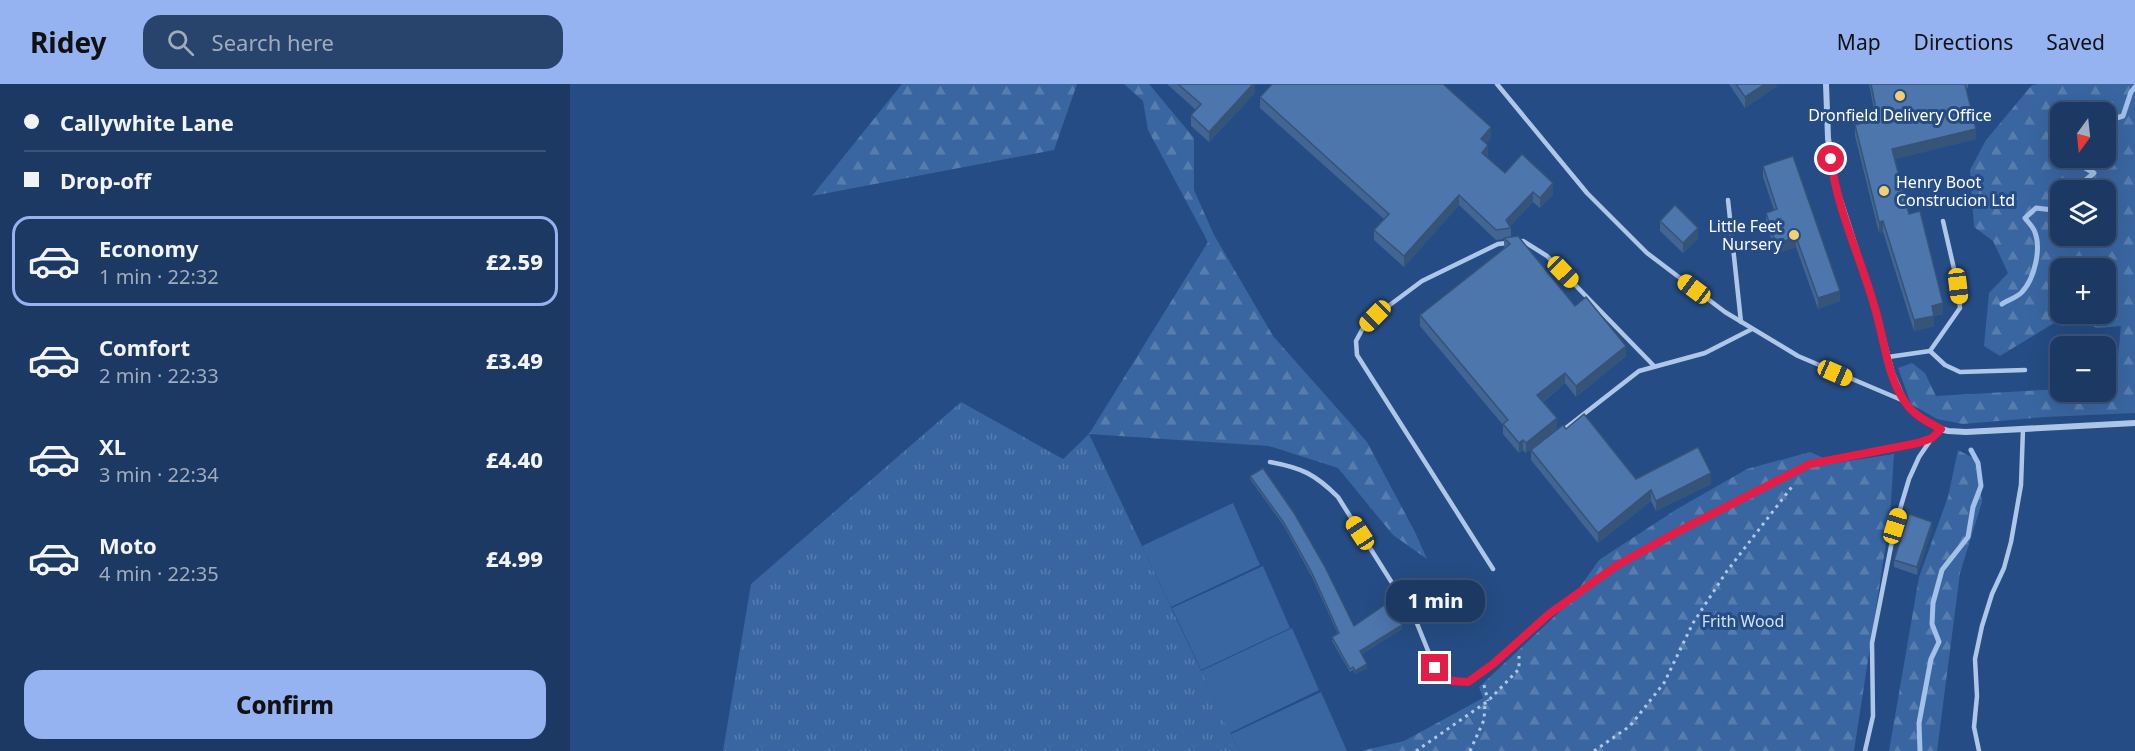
<!DOCTYPE html>
<meta charset="utf-8">
<style>
body{margin:0;font-family:"Noto Sans",sans-serif;background:#29446c;color:#f1f3f6;height:100vh;display:flex;flex-direction:column;font-size:22px;white-space:nowrap}
*{box-sizing:border-box;margin:0}
p{font-size:20px;color:#a0acbe}
.icon{flex:none;width:33px;height:33px;fill:none;stroke:currentColor;stroke-width:2;stroke-linecap:round;stroke-linejoin:round}
.map{position:relative;flex:1;overflow:hidden}
.panel{display:flex;flex-direction:column;background:#1c3963;width:570px}
.panel>*{flex:none}
.banner{display:grid;align-content:center;height:132px;padding:0 24px;background:#1c3963}
.needle{width:39px;rotate:195deg}
.tools{position:absolute;left:1480px;top:18px;display:grid;gap:12px}
.tools a{display:grid;place-items:center;width:66px;height:66px;border-radius:12px;background:#1c3963;box-shadow:0 6px 24px #0002,0 0 0 2px #3a5378;font-size:30px}
.end{position:absolute;width:27px;height:27px;margin:-14px;border:8px solid #e11d48;background:#fff;box-shadow:0 0 0 3px #fff}
.from{border-radius:50%}
.bubble{position:absolute;height:42px;border-radius:18px;background:#1c3963;box-shadow:0 6px 24px #0002,0 0 0 2px #3a5378;font-size:20px;font-weight:800;line-height:42px;text-align:center}
.car{position:absolute;width:18px;height:36px;margin:-18px -9px;border-radius:8px;box-shadow:0 0 4px 2px #0007;background:linear-gradient(#f5c518 24%,#345 0 40%,#f5c518 0 76%,#345 0 86%,#f5c518 0)}
.banner b{display:flex;align-items:center;gap:21px;height:57px;font-size:22px}
.banner b+b{border-top:2px solid #3a5378}
.banner i{width:15px;height:15px;background:#f1f3f6}
ul{padding:0;list-style:none}
li{display:flex;align-items:center;gap:18px;height:90px;margin:0 12px 9px;padding:0 12px;border:3px solid transparent;border-radius:18px}
li div{flex:1}
li b{display:block;font-size:22px}
li em{font-style:normal;font-weight:800}
li.current{border-color:#95b2f1}
li>.icon{width:54px;height:54px;stroke-width:1.5}
.primary-button{display:flex;gap:12px;margin-top:auto;padding:12px 24px}
.primary-button a{flex:1;height:69px;border-radius:18px;background:#95b2f1;color:#111;font-size:24px;font-weight:800;line-height:69px;text-align:center}
header{display:flex;align-items:center;gap:36px;box-sizing:border-box;height:84px;padding:0 30px;background:#95b2f1;color:#111}
header strong{font-size:28px}
nav{display:flex;gap:33px;margin-inline-start:auto;font-size:21px}
.search{width:420px;height:54px;background:#29446c;display:flex;align-items:center;gap:15px;box-sizing:border-box;padding:0 21px;border-radius:18px;color:#a0acbe;font-size:22px}
main{display:flex;flex:1;min-height:0}
.map>svg:first-child{display:block}
.grass{fill:url(#grass-tufts)}
.forest{fill:url(#forest-firs);fill-rule:evenodd}
.park{fill:#3966a1}
.lines{fill:none;stroke-linecap:round;stroke-linejoin:round}
.stream{stroke:#a3c1e9;stroke-width:5}
.path{stroke:#aec7e8;stroke-width:3;stroke-dasharray:3 4.5;stroke-linecap:butt}
.lane{stroke:#aec7e8;stroke-width:4.5}
.street{stroke:#aec7e8;stroke-width:6}
.wall{fill:#426594}
.shaded-wall{fill:#365378}
.building{fill:#4d76ac;stroke:#365378;stroke-width:1.5}
.route{stroke:#e11d48;stroke-width:8}
.poi-dot{fill:#f2d072;stroke:#254c84;stroke-width:2}
.labels{text-anchor:middle;dominant-baseline:central;stroke-width:6;stroke-linejoin:round;paint-order:stroke}
.poi-label{font-size:16px;fill:#fff;stroke:#254c84}
.park-label{font-size:16px;fill:#d2e1f6;stroke:#254c84}
</style>
<header>
<strong>Ridey</strong>
<div class="search"><svg class="icon" aria-label="search" viewBox="0 0 24 24"><circle cx="10" cy="10" r="6"/><path d="M15 15l6 6"/></svg>Search here</div>
<nav><a>Map</a><a>Directions</a><a>Saved</a></nav>
</header>
<main>
<section class="panel">
<div class="banner">
<b><i class="from"></i>Callywhite Lane</b>
<b><i></i>Drop-off</b>
</div>
<ul>
<li class="current"><svg class="icon" aria-label="car" viewBox="0 0 24 24"><path d="M5 17H2v-5l4-1 3-4h7l3 4 3 1v5h-3M9 17h6M6 11h13"/><circle cx="7" cy="17" r="2"/><circle cx="17" cy="17" r="2"/></svg><div><b>Economy</b><p>1 min · 22:32</p></div><em>£2.59</em></li>
<li><svg class="icon" aria-label="car" viewBox="0 0 24 24"><path d="M5 17H2v-5l4-1 3-4h7l3 4 3 1v5h-3M9 17h6M6 11h13"/><circle cx="7" cy="17" r="2"/><circle cx="17" cy="17" r="2"/></svg><div><b>Comfort</b><p>2 min · 22:33</p></div><em>£3.49</em></li>
<li><svg class="icon" aria-label="car" viewBox="0 0 24 24"><path d="M5 17H2v-5l4-1 3-4h7l3 4 3 1v5h-3M9 17h6M6 11h13"/><circle cx="7" cy="17" r="2"/><circle cx="17" cy="17" r="2"/></svg><div><b>XL</b><p>3 min · 22:34</p></div><em>£4.40</em></li>
<li><svg class="icon" aria-label="car" viewBox="0 0 24 24"><path d="M5 17H2v-5l4-1 3-4h7l3 4 3 1v5h-3M9 17h6M6 11h13"/><circle cx="7" cy="17" r="2"/><circle cx="17" cy="17" r="2"/></svg><div><b>Moto</b><p>4 min · 22:35</p></div><em>£4.99</em></li>
</ul>
<div class="primary-button"><a>Confirm</a></div>
</section>
<div class="map">
<svg width="1565" height="667" viewBox="0 0 1565 667">
<defs>
<pattern id="grass-tufts" width="24" height="20" patternUnits="userSpaceOnUse" patternTransform="scale(1.5)"><rect width="24" height="20" fill="#3966a1"/><path d="M3 7l-1-3M5 7V3M7 7l1-3M15 17l-1-3M17 17v-4M19 17l1-3" fill="none" stroke="#577daf"/></pattern>
<pattern id="forest-firs" width="22" height="20" patternUnits="userSpaceOnUse" patternTransform="scale(1.5)"><rect width="22" height="20" fill="#3966a1"/><path d="M5 1l3.5 6h-7zM16 11l3.5 6h-7z" fill="#577daf"/></pattern>
</defs>
<rect width="100%" height="100%" fill="#254c84"/>
<path class="grass" d="M391,318l102,57 26,-25 150,317h-516l28,-167z"/>
<g class="forest">
<path d="M332,0h175l-23,66 -242,46z"/>
<path d="M554,0h25l45,54v52l20,45 59,101 94,106 48,90 12,27 -34,-24 -55,-67 -69,-22 -180,-12 119,-192 -60,-112 -5,-29z"/>
<path d="M1468,0h97v329l-90,4 -82,7 -26,-5 -26,-15 -13,-36 14,-5 13,10 11,23 125,-7v3h45v-6h9l6,-60 -23,2 -34,-11 -64,39 -16,-10 5,-53 19,-20 -15,-32 -19,-14 -4,-57 16,-30 46,-55zM1491,28h45v46h-45zM1491,106h45v46h-45zM1536,184v46h-45v-46z"/>
<path d="M1388,366l17,9 7,43 -22,71 -23,178h-48l30,-174 29,-80z"/>
<path d="M1240,368l25,11 59,-9 -4,63 -36,234h-493l43,-10 79,-43 -4,-11 89,-83 31,-44 78,-51 70,-40z"/>
</g>
<g class="park">
<path d="M663,419l27,62 -89,42 -29,-61z"/>
<path d="M693,482l27,62 -89,42 -29,-62z"/>
<path d="M722,544l27,62 -89,43 -29,-62z"/>
<path d="M751,608l26,59h-108l-8,-17z"/>
</g>
<g class="lines">
<g class="stream">
<path d="M1536,59l8,-3v-10l-4,-10 13,-4 8,-24 4,-5"/>
<path d="M1506,74l4,7 14,8 -13,11 -4,6"/>
<path d="M1432,220c6,-4 16,-7 20,-12 13,-14 20,-45 12,-62 -2,-4 -6,-8 -9,-12l11,-10 17,2 8,-2"/>
<path d="M1350,667l-1,-28 12,-64 8,-17 -7,-18 1,-21 9,-33 26,-33 5,-30 8,-21 -3,-23 -7,-13"/>
</g>
<g class="path">
<path d="M914,601l4,16"/>
<path d="M846,667l72,-50 31,-32v-13"/>
<path d="M900,667l14,-31 1,-17"/>
<path d="M1024,667l36,-25 34,-43 29,-60 34,-52 67,-87"/>
</g>
<g class="lane">
<path d="M927,0l90,109 60,60 78,59 73,44 106,45"/>
<path d="M1158,116l13,122"/>
<path d="M949,158l4,-1 24,15 107,110"/>
<path d="M1360,267l30,-43 -2,-22 -15,-65"/>
<path d="M1318,273l42,-6 15,14 15,7 65,-2"/>
<path d="M992,347l77,-60 66,-18 47,-24"/>
<path d="M700,378c32,6 45,12 68,35l78,124 19,47 16,13 17,1 25,-18 56,-50 67,-48 61,-34 133,-69 108,-20 14,-5 9,-9"/>
<path d="M923,485l-136,-214 -1,-14 7,-13 12,-12 47,-35 76,-37 9,-1"/>
<path d="M1295,667l8,-35 -1,-73 23,-117 14,-47 10,-22 13,-19"/>
<path d="M1409,667l-5,-24 3,-31 -2,-37 7,-33 10,-32 12,-26 7,-26 10,-57 2,-56"/>
</g>
<path class="street" d="M1256,0l2,54 6,43 40,124 18,68 12,28 10,11 13,10 14,7 7,2 18,1 169,-9"/>
</g>
<g class="wall">
<path d="M597,0h88v9l-46,49 -18,-16v-11l5,-5z"/>
<path d="M1159,0h48v2l-32,22z"/>
<path d="M1299,0h99v4l-2,1 10,50 -81,20 14,55 34,100 -9,2v10l-20,5 -31,-99 -4,1 -24,-97v-11l21,-5z"/>
<path d="M690,13l231,41 -5,5 2,13 -1,1 18,16 48,21 -13,14 -7,-6 -23,24 1,2v9l64,69 51,50 -50,41 -11,-14 -22,19 14,27 -31,24 -3,-3 -4,3 -16,-19v-9l-83,-99v-11l84,-67v-9l-8,1 -37,-35 -55,62 -30,-27v-10l10,-11 -124,-111z"/>
<path d="M1193,82l77,135 -22,8 -22,-62 -20,7 -10,-31v-10l8,-3 -11,-33z"/>
<path d="M1090,137l38,17 -15,15 -23,-22z"/>
<path d="M996,345l70,50 75,5 -55,27 -5,-10 -53,42 -67,-83v-10z"/>
<path d="M693,384l91,158 48,3 -40,25 5,14 -12,6 -2,-4 -3,2 -18,-31v-4l6,-3 -26,-57 -28,-51 -34,-47v-3z"/>
<path d="M1362,445l-15,46 -23,-8v-7z"/>
</g>
<g class="shaded-wall">
<path d="M683,0h2v9l-46,49v-10z"/>
<path d="M1195,0h12v2l-32,22v-11z"/>
<path d="M921,43v11l-10,11v-10z"/>
<path d="M1406,45v10l-84,21v-11z"/>
<path d="M918,61v11l-6,7v-10z"/>
<path d="M983,99v11l-13,14v-10z"/>
<path d="M963,108v10l-25,26 -2,-8z"/>
<path d="M889,111v10l-55,62v-11z"/>
<path d="M1313,137v11l-4,1v-11z"/>
<path d="M1128,144v10l-15,15v-10z"/>
<path d="M1226,153v10l-20,7v-10z"/>
<path d="M1270,207v10l-22,8v-11z"/>
<path d="M1373,219v11l-9,2v10l-20,5v-11l18,-14z"/>
<path d="M1056,262v10l-50,41v-11z"/>
<path d="M995,289v10l-28,23v-11z"/>
<path d="M987,334v11l-31,24v-10z"/>
<path d="M953,356v10l-4,3v-10z"/>
<path d="M1141,389v11l-55,27v-10z"/>
<path d="M1081,406v11l-53,42v-10z"/>
<path d="M1362,438v7l-15,46v-8z"/>
<path d="M832,541v4l-42,26v-4z"/>
<path d="M797,580v4l-12,6v-3z"/>
</g>
<g class="building">
<path d="M608,0h75l-44,48 -18,-17 10,-11z"/>
<path d="M702,0h171l48,43 -10,12 7,6 -6,8 23,20 17,-19 31,29 -13,15 -7,-6 -27,28 5,8 -15,2 -37,-35 -55,61 -30,-26 15,-16 -129,-117z"/>
<path d="M1166,0h29l-20,13z"/>
<path d="M1301,0h94l11,45 -84,20 17,65 11,-3 23,92 -11,3 2,10 -20,4 -31,-99 -4,1 -24,-97 23,-6z"/>
<path d="M1223,72l47,135 -22,7 -22,-61 -20,7 -10,-31 11,-4 -14,-43z"/>
<path d="M1105,121l23,23 -15,15 -23,-22z"/>
<path d="M948,152l57,70 11,-9 40,49 -50,40 -11,-13 -28,22 20,23 -31,25 -3,-3 -4,3 -16,-19 5,-4 -88,-105 90,-71 -6,-6z"/>
<path d="M1014,330l52,65 62,-32 13,26 -55,28 -5,-11 -53,43 -67,-83 32,-25 3,4z"/>
<path d="M693,384l31,45 31,54 29,59 35,-24 13,23 -42,26 7,13 -12,7 -2,-4 -3,2 -18,-32 7,-4 -27,-60 -28,-50 -34,-47z"/>
<path d="M1339,430l23,8 -15,45 -23,-7z"/>
</g>
<g class="lines">
<path class="route" d="M865,584l16,13 17,1 25,-18 56,-50 67,-48 61,-34 133,-68 108,-21 14,-5 9,-9c-13,-7 -28,-14 -36,-27 -19,-28 -21,-66 -31,-97 -14,-49 -37,-95 -43,-146"/>
</g>
<g class="poi-dot">
<circle cx="1330" cy="12" r="6"/>
<circle cx="1314" cy="107" r="6"/>
<circle cx="1224" cy="151" r="6"/>
</g>
<g class="labels">
<g class="poi-label">
<text x="1330" y="31">Dronfield Delivery Office</text>
<text x="1326" y="98" text-anchor="start">Henry Boot<tspan x="1326" dy="18">Construcion Ltd</tspan></text>
<text x="1212" y="142" text-anchor="end">Little Feet<tspan x="1212" dy="18">Nursery</tspan></text>
</g>
<g class="park-label">
<text x="1173" y="537">Frith Wood</text>
</g>
</g>
</svg>
<div class="tools">
<a><svg class="needle" viewBox="-14 -14 28 28"><path d="M0-13l5 13h-10z" fill="#e53935"/><path d="M0 13l5-13h-10z" fill="#a0acbe"/></svg></a>
<a><svg class="icon" aria-label="layers" viewBox="0 0 24 24"><path d="M12 4l9 5-9 5-9-5zM3 14l9 5 9-5"/></svg></a>
<a>+</a>
<a>−</a>
</div>
<i class="end from" style="left:1261px;top:75px"></i>
<i class="end" style="left:865px;top:584px"></i>
<div class="bubble" style="left:816px;top:496px;width:99px">1 min</div>
<i class="car" style="left:993px;top:188px;rotate:136deg"></i>
<i class="car" style="left:1388px;top:202px;rotate:173deg"></i>
<i class="car" style="left:1124px;top:205px;rotate:307deg"></i>
<i class="car" style="left:805px;top:232px;rotate:225deg"></i>
<i class="car" style="left:1265px;top:289px;rotate:114deg"></i>
<i class="car" style="left:1325px;top:442px;rotate:17deg"></i>
<i class="car" style="left:790px;top:449px;rotate:327deg"></i>
</div>
</main>
